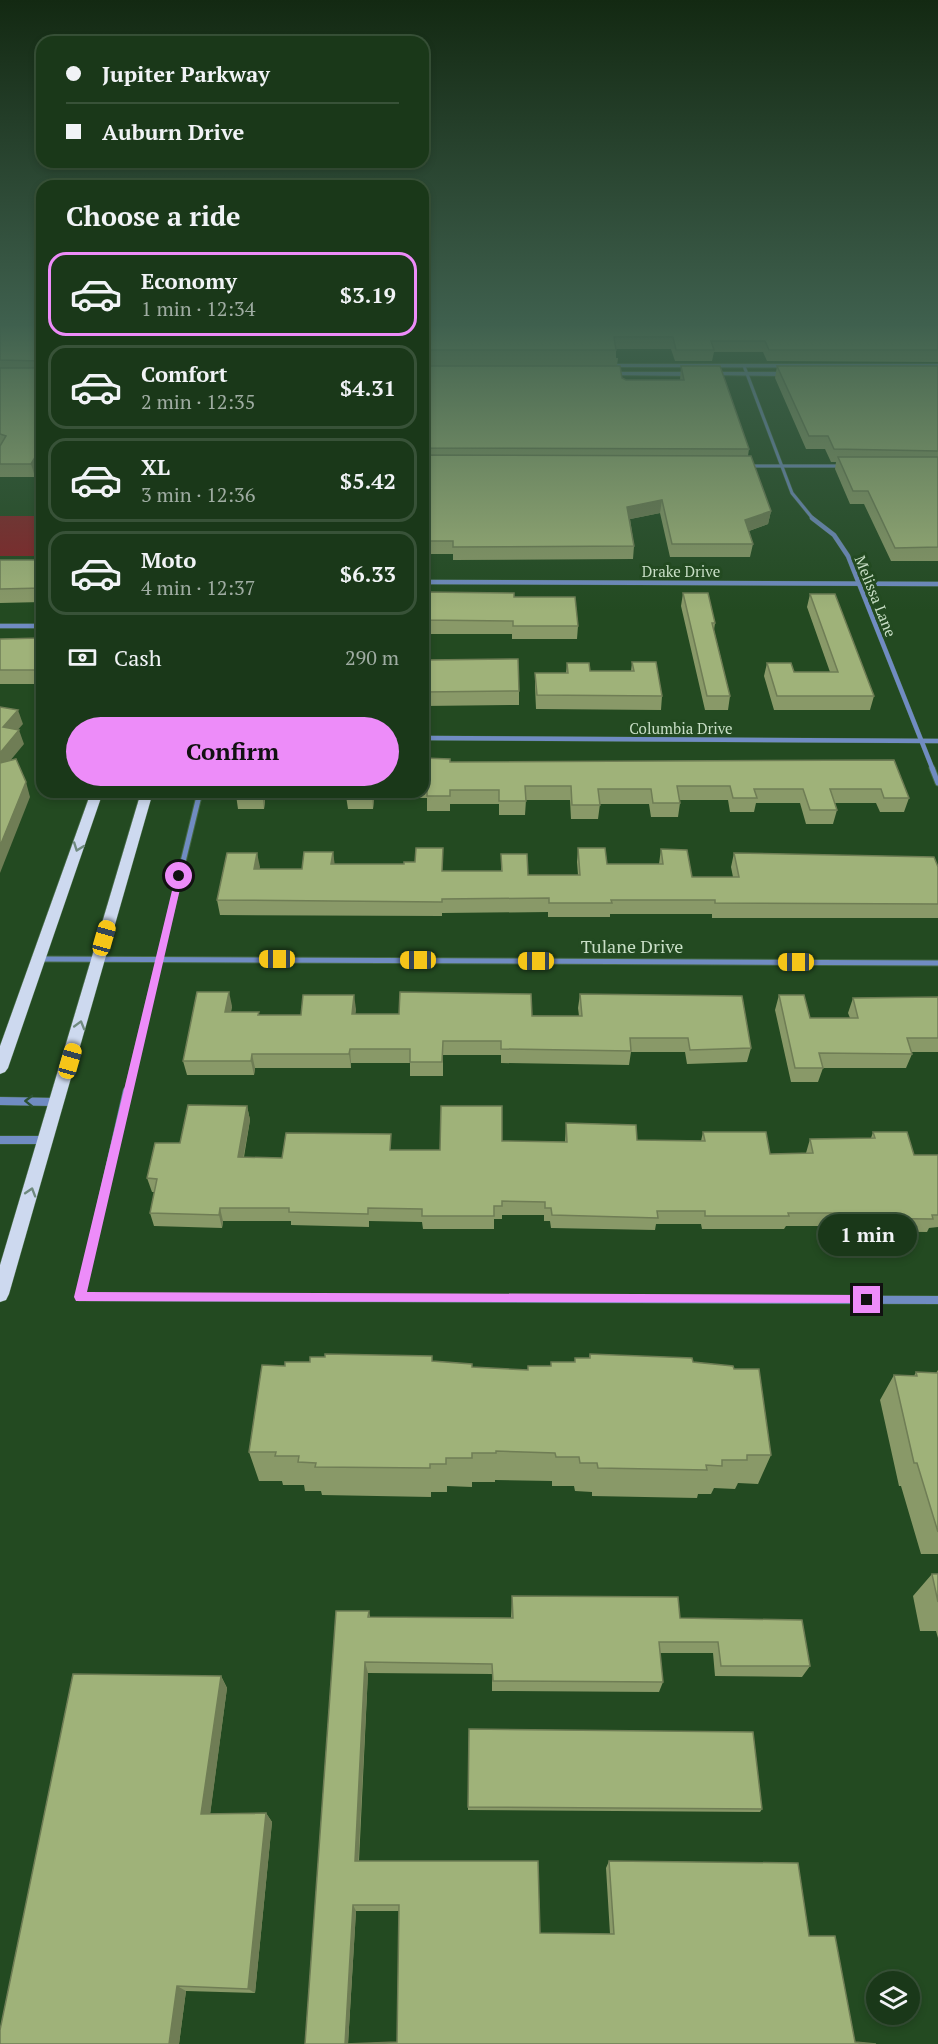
<!DOCTYPE html>
<meta charset="utf-8">
<style>
body{margin:0;font-family:"PT Serif",serif;background:#233f22;color:#f1f3f6;height:100vh;display:flex;flex-direction:column;font-size:22px;white-space:nowrap}
*{box-sizing:border-box;margin:0}
p{font-size:20px;color:#9faca2}
.icon{flex:none;width:33px;height:33px;fill:none;stroke:currentColor;stroke-width:2;stroke-linecap:round;stroke-linejoin:round}
.map{position:relative;flex:1;overflow:hidden}
.details{position:absolute;left:36px;top:180px;width:393px;height:618px;display:flex;flex-direction:column;background:#1a3819;border-radius:18px;box-shadow:0 3px 9px #0003,0 0 0 2px #385238}
.details>*{flex:none}
.top-card{position:absolute;left:36px;top:36px;width:393px;height:132px;border-radius:18px;box-shadow:0 3px 9px #0003,0 0 0 2px #385238;display:grid;align-content:center;height:132px;padding:0 30px;background:#1a3819}
.fabs{position:absolute;left:866px;top:1971px;display:grid;gap:12px}
.fabs a{display:grid;place-items:center;width:54px;height:54px;border-radius:50%;background:#1a3819;box-shadow:0 3px 9px #0003,0 0 0 2px #385238;font-size:30px}
.end{position:absolute;width:27px;height:27px;margin:-14px;border:8px solid #ed8cf9;background:#111;box-shadow:0 0 0 3px #111}
.from{border-radius:50%}
.bubble{position:absolute;height:42px;border-radius:21px;background:#1a3819;box-shadow:0 3px 9px #0003,0 0 0 2px #385238;font-size:20px;font-weight:700;line-height:42px;text-align:center}
.car{position:absolute;width:18px;height:36px;margin:-18px -9px;border-radius:8px;box-shadow:0 0 4px 2px #0007;background:linear-gradient(#f5c518 24%,#345 0 40%,#f5c518 0 76%,#345 0 86%,#f5c518 0)}
.top-card b{display:flex;align-items:center;gap:21px;height:57px;font-size:22px}
.top-card b+b{border-top:2px solid #385238}
.top-card i{width:15px;height:15px;background:#f1f3f6}
ul{padding:0;list-style:none}
li{display:flex;align-items:center;gap:18px;height:84px;margin:0 12px 9px;padding:0 18px;border:3px solid #385238;border-radius:18px}
li div{flex:1}
li b{display:block;font-size:22px}
li em{font-style:normal;font-weight:700}
li.selected{border-color:#ed8cf9}
li>.icon{width:54px;height:54px;stroke-width:1.5}
h2{padding:0 30px;font-size:27px;line-height:72px}
.pay{display:flex;align-items:center;gap:15px;height:66px;padding:0 30px;font-size:22px}
.pay p{margin-inline-start:auto}
.cta{display:flex;gap:12px;margin-top:auto;padding:12px 30px}
.cta a{flex:1;height:69px;border-radius:36px;background:#ed8cf9;color:#111;font-size:24px;font-weight:700;line-height:69px;text-align:center}
.map>svg:first-child{display:block}
.green{fill:#862227}
.lines{fill:none;stroke-linecap:round;stroke-linejoin:round}
.minor-far3-casing{stroke:#446842;stroke-width:4}
.minor-far2-casing{stroke:#446842;stroke-width:5}
.minor-far1-casing{stroke:#446842;stroke-width:7}
.minor-casing{stroke:#446842;stroke-width:9}
.tertiary-casing{stroke:#446842;stroke-width:2}
.primary-casing{stroke:#446842;stroke-width:1}
.minor-far3{stroke:#708cc2;stroke-width:3}
.minor-far2{stroke:#708cc2;stroke-width:4.5}
.minor-far1{stroke:#708cc2;stroke-width:5}
.minor{stroke:#708cc2;stroke-width:8}
.tertiary{fill:#708cc2;fill-rule:evenodd}
.primary{fill:#cdd9ef;fill-rule:evenodd}
.wall{fill:#899968;fill-rule:evenodd}
.shaded-wall{fill:#6f7d55}
.building{fill:#9fb279;stroke:#6f7d55;stroke-width:1.5}
.oneway{stroke:#6f8a7e}
.oneway2{stroke:#2b5131}
.route{fill:#ed8cf9}
.labels{text-anchor:middle;dominant-baseline:central;stroke-width:6;stroke-linejoin:round;paint-order:stroke}
.far-street-label{font-size:15px;fill:#c9dfc7;stroke:#234a21}
.street-label{font-size:18px;fill:#c9dfc7;stroke:#234a21}
</style>
<div class="map">
<svg width="938" height="2044" viewBox="0 0 938 2044">
<rect width="100%" height="100%" fill="#234a21"/>
<rect class="green" x="0" y="516" width="42" height="40"/>
<g class="lines">
<g class="minor-far3-casing">
<g id="minor-far3">
<path d="M744,366l48,127 22,27"/>
<path d="M747,466h94"/>
</g>
</g>
<g class="minor-far2-casing">
<g id="minor-far2">
<path d="M812,518l22,17 14,21 85,214"/>
<path d="M423,582l515,2"/>
<path d="M0,626h42"/>
<path d="M423,738l515,3"/>
</g>
</g>
<g class="minor-far1-casing">
<g id="minor-far1">
<path d="M932,768l6,15"/>
<path d="M39,959l899,4"/>
<path d="M127,1092l73,-300"/>
</g>
</g>
<g class="minor-casing">
<g id="minor">
<path d="M127,1091l-47,206 858,3"/>
<path d="M0,1101l55,1"/>
<path d="M0,1140h44"/>
</g>
</g>
<g class="tertiary-casing">
<g id="tertiary">
<path d="M605,364h333v4l-335,-1v-2z"/>
<path d="M609,372h84l3,2 -3,2 -86,-1v-2z"/>
<path d="M708,372h81l3,2 -3,2 -83,-1v-2z"/>
</g>
</g>
<g class="primary-casing">
<g id="primary">
<path d="M91,792h12l-95,276 -3,4 -5,2v-28z"/>
<path d="M141,792h12l-144,502 -3,6 -6,2v-37z"/>
</g>
</g>
<use href="#minor-far3" class="minor-far3"/>
<use href="#minor-far2" class="minor-far2"/>
<use href="#minor-far1" class="minor-far1"/>
<use href="#minor" class="minor"/>
<use href="#tertiary" class="tertiary"/>
<use href="#primary" class="primary"/>
</g>
<g class="wall">
<path d="M0,325h42v139l-7,13h-35z"/>
<path d="M423,325h515v37l-171,-1 -4,-9h-49l-2,9h-37l-4,-12h-55v9h2l-1,8 5,12 4,2h54l1,-14 68,83 -1,7 23,55 -3,13 -19,7 4,13 -3,13h-80l-10,-44 -30,6 4,27 -1,13 -180,1v-6h-30z"/>
<path d="M777,366h161v195h-47l-27,-57h-14l-15,-35 1,-7h-5l-6,-13h-19l-31,-71z"/>
<path d="M0,560h42v42l-42,1z"/>
<path d="M423,592l91,5 64,29 -1,13h-65v-5h-89z"/>
<path d="M683,593l32,30 -1,7 16,66 -2,14h-23l-24,-104z"/>
<path d="M810,594l64,102 -4,14h-96l-10,-34 3,-13 27,9h36l-23,-65z"/>
<path d="M42,638v46h-42v-45z"/>
<path d="M632,662l30,34 -1,14 -125,-1 -1,-22v-14h31l1,-10 23,8h41z"/>
<path d="M423,667l96,24v14l-96,1z"/>
<path d="M423,758l27,4 444,-2 15,38 -5,14h-24l-4,-9h-41l2,7 -4,14h-27l-6,-21h-44l-2,9h-24l-2,-12h-48v3l-2,14h-27l-2,-13h-49l-2,15h-27l-1,-19h-44l-1,15h-26v-11h-49v7h-23v-13h-53l-1,11h-25l-2,-13h-45l-1,4h-35l-1,9h-26l-2,-14v-3h187z"/>
<path d="M578,848l29,16h52l2,-15 31,28h41l-2,-10 3,-14 204,14v51h-226v-4h-102v3h-62v-5l-106,1v3l-222,-1 -3,-15 40,-47 2,16h43l31,-17 1,12 109,7h58v-17l27,21h50l-1,-13z"/>
<path d="M580,994l171,54 -4,14 -60,2 -2,-12h-54l-2,13 -128,-2v-8h-58v21h-33v-13h-59v5h-96l-1,7h-67l-4,-14 49,-55 -1,6h28v3h42l55,-6 -1,5 224,2 -1,-8z"/>
<path d="M779,995l31,23h40l-2,-5 5,-15 85,-1v55h-27l1,2 -6,14h-83l-5,14h-27l-16,-72z"/>
<path d="M247,1106l3,14 -6,37 38,1 110,-8h48l62,-9 63,1 1,-19 71,17 64,1 2,-9 67,22 36,-1 4,-14 61,-1 2,-6 41,23h24v72l-9,1 -2,4 -89,-1 -1,-5h-51l-2,3h-82l-1,-5h-45l-1,6 -104,-2 -1,-7h-6v-6h-42v4h-8v10h-71l-1,-7 -53,-1v6l-78,-2v-4h-68l-1,7 -68,-2 -4,-13 5,-21h-3l-5,-14 33,-35z"/>
<path d="M590,1354l103,8 41,7 37,86 -13,29 -20,-1 -3,6 -21,-1 -3,6h-13l-1,4 -105,-2v-4l-17,-1 -1,-5h-22v-5l-57,-1v2h-23v5l-25,-1v6h-16v5l-109,-2 -1,-4h-16l-1,-6h-21l-1,-4h-23l-10,-29 36,-86 25,-4 122,-1 40,6 56,3 23,-4v-4h24v-4h14z"/>
<path d="M938,1370v184h-17l-20,-68h-2l-19,-86 14,-25 20,1 2,-4 20,1z"/>
<path d="M932,1574h6v64l-2,-7h-16l-7,-35z"/>
<path d="M512,1596l166,1 2,21 122,2 8,46 -8,11 -87,-1 -2,-23h-53l3,29 -4,10 -167,-1v-17l-124,-1 -9,188h179l2,72 70,1 -4,-66 3,-7 189,2 11,73h26l20,106 21,2h-571l31,-433h33l1,6 141,1zM356,1911h43l-2,131 -49,2z"/>
<path d="M221,1676l6,12 -17,126 56,-1 6,9 -17,171 -69,-2 -7,53h-179z"/>
<path d="M469,1729l293,80 -2,3 -292,-2z"/>
</g>
<g class="shaded-wall">
<path d="M42,446v18l-7,13 -4,-13z"/>
<path d="M662,500l-2,13 -34,7 1,-13z"/>
<path d="M771,511l-3,13 -25,9 2,-13z"/>
<path d="M18,710l5,14 -15,17 -5,-14z"/>
<path d="M19,730l5,14 -24,29v-20z"/>
<path d="M26,782l4,15 -30,76v-27z"/>
<path d="M262,792h2l1,8 -1,9z"/>
<path d="M372,792h1l1,6 -1,11z"/>
<path d="M333,852l2,14 -4,-2z"/>
<path d="M257,853l3,14 -3,16 -3,-14z"/>
<path d="M229,992l3,14 -4,20 -3,-14z"/>
<path d="M354,995l2,14 -2,19 -2,-14z"/>
<path d="M350,1049l1,14v5l-2,-14z"/>
<path d="M252,1054l3,14 -1,7 -3,-14z"/>
<path d="M247,1106l3,14 -9,50 -3,-13z"/>
<path d="M220,1208l3,13 -1,7 -3,-13z"/>
<path d="M365,1662l3,11 -10,195 -3,-7z"/>
<path d="M221,1676l6,12 -18,135 -8,-9z"/>
<path d="M266,1813l6,9 -17,171 -7,-4z"/>
<path d="M353,1905l3,6 -8,133h-3z"/>
<path d="M177,1986l9,5 -7,53h-10z"/>
</g>
<g class="building">
<path d="M0,325h42v38l-1,-2 -41,-1z"/>
<path d="M423,325h515v25h-169l-4,-9h-54l3,9h-38l-3,-13h-59l2,13h-193z"/>
<path d="M42,366v80l-11,18h-31v-18l6,-10 -6,-2v-66h39z"/>
<path d="M423,366h197l2,12 4,2h58l-3,-14h39l29,83 -326,-1z"/>
<path d="M777,366h161v85l-104,-2 -6,-13h-19z"/>
<path d="M423,455l328,1 20,55 -26,9 8,24h-81l-10,-44 -35,7 7,39 -181,1v-6h-30z"/>
<path d="M838,457h100v90l-43,1 -27,-57h-15z"/>
<path d="M0,560h42v28l-42,1z"/>
<path d="M423,592l91,1v4h61l3,29h-65v-5l-90,-1z"/>
<path d="M683,593h25l7,30h-3l18,73h-23z"/>
<path d="M810,594h25l39,102h-97l-10,-33h24l3,9h44z"/>
<path d="M42,638v32h-42v-31z"/>
<path d="M518,659l1,32 -96,1v-25h4v-7z"/>
<path d="M632,662h24l6,34 -125,-1 -2,-22h33l-1,-10h22l1,8h44z"/>
<path d="M0,707l18,3 -15,17 16,3 -19,23z"/>
<path d="M423,758l27,1v3l444,-2 15,38h-25l-3,-9h-51l7,21h-27l-7,-21h-49l3,9h-24l-3,-12h-53l3,17h-27l-2,-14h-53l2,16h-28l-1,-19h-46l1,15h-27v-11h-49v6h-23v-12h-4z"/>
<path d="M16,759l10,23 -26,64v-83z"/>
<path d="M236,792h26l-1,3h-25z"/>
<rect x="346" y="792" width="26" height="3"/>
<path d="M416,848h27l-1,23h60l-1,-17h26l1,21h52l-2,-27h27l2,16h56l-2,-15 26,1 5,27h47l-5,-24 200,4 4,10v37l-223,-1v-3h-104l1,3h-63v-5l-107,1v3l-225,-2 10,-47h30l-3,16h48l2,-17h29l-2,12h73v-2h11z"/>
<path d="M197,992h32l-4,20h34l-1,3h43l2,-20h51l-2,19h47l1,-22 131,2 1,22h50l-2,-22 162,2 9,52 -61,2 -2,-12h-58l1,13 -130,-2v-8h-58l-1,21h-32v-13h-60l-1,5h-97l-1,7h-68z"/>
<path d="M779,995h25l6,23h48l-5,-20 85,-1v41h-31l5,16 -93,-1 4,15h-28z"/>
<path d="M188,1105l59,1 -9,51 44,1 4,-25 105,1 -1,16h50l1,-44h61v35l65,1 -1,-19 70,2 1,15 68,1 -2,-9h63l4,22 43,-1 -3,-14 65,-1 -2,-6h34l7,23h24v60h-6l1,4 -89,-1 -2,-5h-54l1,3h-84v-5h-48l1,7 -106,-3 -1,-7h-6v-6l-43,-1v5h-8v10h-72v-7l-54,-1v6l-79,-2v-4h-69l-1,7 -69,-2 7,-34 -10,-1 8,-35h25z"/>
<path d="M325,1354l107,2v5l40,3v3l56,3v-4h23v-4h24v-4h15v-4l102,4 1,4 40,4 1,3h25l12,86h-24v5h-25v6l-16,-1 1,5 -109,-2 -1,-5h-17l-1,-6h-23l-1,-4 -59,-2v2h-24v5h-26v6h-16v4l-115,-1 1,-4 -18,-1 1,-6h-24l1,-4h-27l13,-87 23,1v-4h25v-5h15z"/>
<path d="M916,1372l22,1v159l-21,-69h-3l-20,-88 23,1z"/>
<path d="M932,1574h6v28z"/>
<path d="M512,1596l166,1 2,21 122,2 8,46h-89l-3,-24h-59l4,40 -170,-1 -1,-17 -127,-2 -10,199h183l2,72 74,1 -5,-73 189,2 11,73h26l20,106 21,2h-531l52,-2 2,-137h-46l-8,139h-40l31,-433h33l-1,6 145,1z"/>
<path d="M73,1674l148,2 -20,138 65,-1 -18,176 -71,-3 -8,58h-169v-14z"/>
<path d="M469,1729l284,3 9,77 -294,-2z"/>
</g>
<defs><path id="oneway-chevron" d="M-2-3.5L2.5 0L-2 3.5" fill="none" stroke-width="1.6" stroke-linecap="round" stroke-linejoin="round" transform="scale(1.5)"/></defs>
<g class="oneway">
<use href="#oneway-chevron" transform="translate(78 847) rotate(110)"/>
<use href="#oneway-chevron" transform="translate(80 1025) rotate(-74)"/>
<use href="#oneway-chevron" transform="translate(31 1192) rotate(-73)"/>
</g>
<use class="oneway2" href="#oneway-chevron" transform="translate(29 1101) rotate(-179)"/>
<linearGradient id="sky" x2="0" y2="1"><stop stop-color="#132912"/><stop offset="0.53" stop-color="#3f604e"/><stop offset="1" stop-color="#3f604e" stop-opacity="0"/></linearGradient>
<rect width="938" height="611" fill="url(#sky)"/>
<path class="route" d="M176,874l7,2 -96,416 780,3 5,5 -1,3 -795,-2 -2,-4z"/>
<g class="labels">
<g class="far-street-label">
<text x="681" y="571">Drake Drive</text>
<text transform="translate(876 596) rotate(68)">Melissa Lane</text>
<text x="681" y="728">Columbia Drive</text>
</g>
<g class="street-label">
<text x="632" y="946">Tulane Drive</text>
</g>
</g>
</svg>
<div class="fabs">
<a><svg class="icon" aria-label="layers" viewBox="0 0 24 24"><path d="M12 4l9 5-9 5-9-5zM3 14l9 5 9-5"/></svg></a>
</div>
<i class="end from" style="left:179px;top:876px"></i>
<i class="end" style="left:867px;top:1300px"></i>
<div class="bubble" style="left:818px;top:1214px;width:99px">1 min</div>
<i class="car" style="left:104px;top:938px;rotate:16deg"></i>
<i class="car" style="left:277px;top:959px;rotate:270deg"></i>
<i class="car" style="left:418px;top:960px;rotate:270deg"></i>
<i class="car" style="left:536px;top:961px;rotate:270deg"></i>
<i class="car" style="left:796px;top:962px;rotate:270deg"></i>
<i class="car" style="left:70px;top:1061px;rotate:16deg"></i>
<div class="top-card">
<b><i class="from"></i>Jupiter Parkway</b>
<b><i></i>Auburn Drive</b>
</div>
<section class="details">
<h2>Choose a ride</h2>
<ul>
<li class="selected"><svg class="icon" aria-label="car" viewBox="0 0 24 24"><path d="M5 17H2v-5l4-1 3-4h7l3 4 3 1v5h-3M9 17h6M6 11h13"/><circle cx="7" cy="17" r="2"/><circle cx="17" cy="17" r="2"/></svg><div><b>Economy</b><p>1 min · 12:34</p></div><em>$3.19</em></li>
<li><svg class="icon" aria-label="car" viewBox="0 0 24 24"><path d="M5 17H2v-5l4-1 3-4h7l3 4 3 1v5h-3M9 17h6M6 11h13"/><circle cx="7" cy="17" r="2"/><circle cx="17" cy="17" r="2"/></svg><div><b>Comfort</b><p>2 min · 12:35</p></div><em>$4.31</em></li>
<li><svg class="icon" aria-label="car" viewBox="0 0 24 24"><path d="M5 17H2v-5l4-1 3-4h7l3 4 3 1v5h-3M9 17h6M6 11h13"/><circle cx="7" cy="17" r="2"/><circle cx="17" cy="17" r="2"/></svg><div><b>XL</b><p>3 min · 12:36</p></div><em>$5.42</em></li>
<li><svg class="icon" aria-label="car" viewBox="0 0 24 24"><path d="M5 17H2v-5l4-1 3-4h7l3 4 3 1v5h-3M9 17h6M6 11h13"/><circle cx="7" cy="17" r="2"/><circle cx="17" cy="17" r="2"/></svg><div><b>Moto</b><p>4 min · 12:37</p></div><em>$6.33</em></li>
</ul>
<div class="pay"><svg class="icon" aria-label="cash" viewBox="0 0 24 24"><path d="M3 7h18v10H3z"/><circle cx="12" cy="12" r="2"/></svg>Cash<p>290 m</p></div>
<div class="cta"><a>Confirm</a></div>
</section>
</div>
